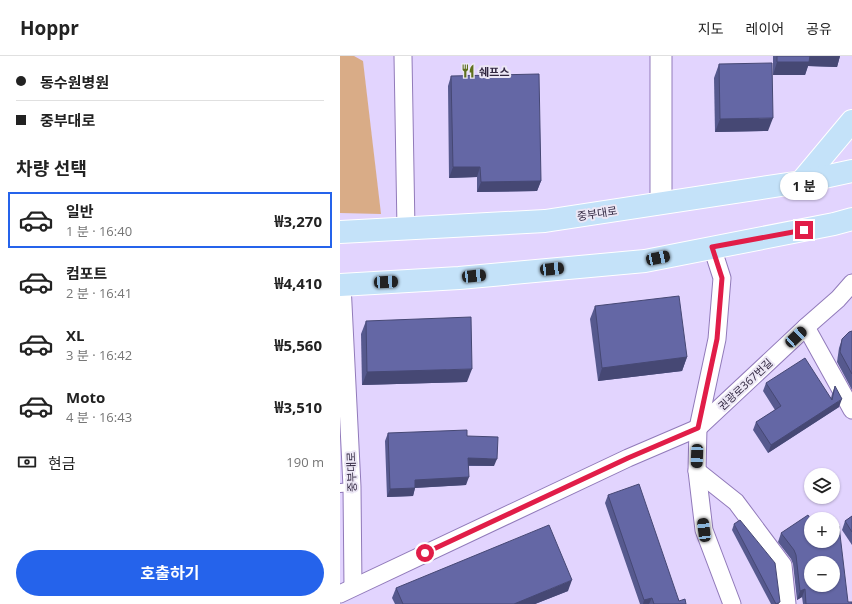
<!DOCTYPE html>
<html lang="ko">
<meta charset="utf-8">
<style>
body{margin:0;font-family:"Open Sans","Noto Sans KR",sans-serif;background:#f6f6f6;color:#222;height:100vh;display:flex;flex-direction:column;font-size:15px;white-space:nowrap}
*{box-sizing:border-box;margin:0}
p{font-size:13px;color:#767676}
.icon{flex:none;width:22px;height:22px;fill:none;stroke:currentColor;stroke-width:2;stroke-linecap:round;stroke-linejoin:round}
.map{position:relative;flex:1;overflow:hidden}
.panel{display:flex;flex-direction:column;background:#fff;width:340px}
.panel>*{flex:none}
.hud{display:grid;align-content:center;height:88px;padding:0 16px;background:#fff}
.controls{position:absolute;left:464px;top:412px;display:grid;gap:8px}
.controls a{display:grid;place-items:center;width:36px;height:36px;border-radius:50%;background:#fff;box-shadow:0 1px 3px #0004;font-size:20px}
.end{position:absolute;width:18px;height:18px;margin:-9px;border:5px solid #e11d48;background:#fff;box-shadow:0 0 0 2px #fff}
.from{border-radius:50%}
.bubble{position:absolute;height:28px;border-radius:14px;background:#fff;box-shadow:0 1px 3px #0004;font-size:13px;font-weight:700;line-height:28px;text-align:center}
.car{position:absolute;width:12px;height:24px;margin:-12px -6px;border-radius:5px;box-shadow:0 0 3px 1px #0007;background:linear-gradient(#222 24%,#8ab4d8 0 40%,#222 0 76%,#8ab4d8 0 86%,#222 0)}
.hud b{display:flex;align-items:center;gap:14px;height:38px;font-size:15px}
.hud b+b{border-top:1px solid #e0e0e0}
.hud i{width:10px;height:10px;background:#222}
ul{padding:0;list-style:none}
li{display:flex;align-items:center;gap:12px;height:56px;margin:0 8px 6px;padding:0 8px;border:2px solid transparent;border-radius:0px}
li div{flex:1}
li b{display:block;font-size:15px}
li em{font-style:normal;font-weight:700}
li.on{border-color:#2563eb}
li>.icon{width:36px;height:36px;stroke-width:1.5}
h2{padding:0 16px;font-size:18px;line-height:48px}
.pay{display:flex;align-items:center;gap:10px;height:44px;padding:0 16px;font-size:15px}
.pay p{margin-inline-start:auto}
.action{display:flex;gap:8px;margin-top:auto;padding:8px 16px}
.action a{flex:1;height:46px;border-radius:24px;background:#2563eb;color:#fff;font-size:16px;font-weight:700;line-height:46px;text-align:center}
header{display:flex;align-items:center;gap:24px;box-sizing:border-box;height:56px;padding:0 20px;background:#fff;border-bottom:1px solid #e0e0e0}
header strong{font-size:19px}
nav{display:flex;gap:22px;margin-inline-start:auto;font-size:14px}
main{display:flex;flex:1;min-height:0}
.map>svg:first-child{display:block}
.green{fill:#d9ac87}
.lines{fill:none;stroke-linecap:round;stroke-linejoin:round}
.service-casing{stroke:#917aba;stroke-width:10}
.minor-casing{stroke:#917aba;stroke-width:19}
.tertiary-casing{stroke:#917aba;stroke-width:23}
.primary-casing{stroke:#fff;stroke-width:24}
.service{stroke:#fff;stroke-width:8}
.minor{stroke:#fff;stroke-width:17}
.tertiary{stroke:#fff;stroke-width:21}
.primary{stroke:#c4e2f9;stroke-width:22}
.wall{fill:#56598e}
.shaded-wall{fill:#464874}
.building{fill:#6467a5;stroke:#464874;fill-rule:evenodd}
.route{stroke:#e11d48;stroke-width:5}
.labels{text-anchor:middle;dominant-baseline:central;stroke-width:4;stroke-linejoin:round;paint-order:stroke}
.poi-label{font-size:11px;font-weight:bold;fill:#312741;stroke:#ece7f5;text-anchor:start}
.street-label{font-size:11px;fill:#312741;stroke:#ece7f5}
</style>
<header>
<strong>Hoppr</strong>
<nav><a>지도</a><a>레이어</a><a>공유</a></nav>
</header>
<main>
<section class="panel">
<div class="hud">
<b><i class="from"></i>동수원병원</b>
<b><i></i>중부대로</b>
</div>
<h2>차량 선택</h2>
<ul>
<li class="on"><svg class="icon" aria-label="car" viewBox="0 0 24 24"><path d="M5 17H2v-5l4-1 3-4h7l3 4 3 1v5h-3M9 17h6M6 11h13"/><circle cx="7" cy="17" r="2"/><circle cx="17" cy="17" r="2"/></svg><div><b>일반</b><p>1 분 · 16:40</p></div><em>₩3,270</em></li>
<li><svg class="icon" aria-label="car" viewBox="0 0 24 24"><path d="M5 17H2v-5l4-1 3-4h7l3 4 3 1v5h-3M9 17h6M6 11h13"/><circle cx="7" cy="17" r="2"/><circle cx="17" cy="17" r="2"/></svg><div><b>컴포트</b><p>2 분 · 16:41</p></div><em>₩4,410</em></li>
<li><svg class="icon" aria-label="car" viewBox="0 0 24 24"><path d="M5 17H2v-5l4-1 3-4h7l3 4 3 1v5h-3M9 17h6M6 11h13"/><circle cx="7" cy="17" r="2"/><circle cx="17" cy="17" r="2"/></svg><div><b>XL</b><p>3 분 · 16:42</p></div><em>₩5,560</em></li>
<li><svg class="icon" aria-label="car" viewBox="0 0 24 24"><path d="M5 17H2v-5l4-1 3-4h7l3 4 3 1v5h-3M9 17h6M6 11h13"/><circle cx="7" cy="17" r="2"/><circle cx="17" cy="17" r="2"/></svg><div><b>Moto</b><p>4 분 · 16:43</p></div><em>₩3,510</em></li>
</ul>
<div class="pay"><svg class="icon" aria-label="cash" viewBox="0 0 24 24"><path d="M3 7h18v10H3z"/><circle cx="12" cy="12" r="2"/></svg>현금<p>190 m</p></div>
<div class="action"><a>호출하기</a></div>
</section>
<div class="map">
<svg width="512" height="548" viewBox="0 0 512 548">
<rect width="100%" height="100%" fill="#e2d4fe"/>
<path class="green" d="M0,0h14l9,5 18,153 -41,-1z"/>
<g class="lines">
<g class="service-casing">
<path id="service" d="M0,432l12,-1"/>
</g>
<g class="minor-casing">
<g id="minor">
<path d="M63,0l3,173"/>
<path d="M372,191l10,31 -5,61 -19,89 -1,43 7,59 28,74"/>
<path d="M2,228l10,203 1,100"/>
<path d="M466,271l46,83"/>
<path d="M357,415l39,31 47,63 4,39"/>
<path d="M0,538l288,-136 70,-30 108,-101 32,-28 14,-16"/>
</g>
</g>
<g class="tertiary-casing">
<path id="tertiary" d="M321,0v147"/>
</g>
<g class="primary-casing">
<g id="primary">
<path d="M461,126l51,-61"/>
<path d="M0,176l205,-11 256,-39 51,-11"/>
<path d="M0,229l119,-7 186,-17 189,-37 18,-5"/>
</g>
</g>
<use href="#service" class="service"/>
<use href="#minor" class="minor"/>
<use href="#tertiary" class="tertiary"/>
<use href="#primary" class="primary"/>
</g>
<g class="wall">
<path d="M433,0h67l-3,11 -29,-1 -3,9h-32z"/>
<path d="M379,8l49,67 -53,1 -1,-54z"/>
<path d="M111,20l90,105 -4,10 -60,1v-15l-28,1 -1,-92z"/>
<path d="M255,250l92,51 -5,14 -84,10 -8,-62z"/>
<path d="M26,265l101,61 -105,3 -1,-51z"/>
<path d="M512,275v59l-15,-28 2,-14 3,-9z"/>
<path d="M426,327l65,15 1,-4 3,-8 4,21 -71,46 -15,-23 3,-8 19,-12 -12,-19z"/>
<path d="M48,377l79,3 27,30h-26l-2,19 -51,3 -2,8 -26,1 -2,-56z"/>
<path d="M268,439l71,106 7,3h-46l-35,-101z"/>
<path d="M512,460v29l-10,-15 3,-9z"/>
<path d="M394,468l45,80h-8l-39,-74z"/>
<path d="M441,477l67,69 4,2h-49l-1,-7 -5,3 -4,-36 -2,-5 -13,-17z"/>
<path d="M56,532l172,3 -33,13h-140l-3,-6z"/>
</g>
<g class="shaded-wall">
<path d="M469,0h31l-3,11 -29,-1 -3,9h-32l4,-13z"/>
<path d="M433,62l-5,13 -53,1 5,-13z"/>
<path d="M113,111h27l-3,10 -28,1z"/>
<path d="M201,125l-4,10 -60,1 4,-10z"/>
<path d="M347,301l-5,14 -84,10 4,-13z"/>
<path d="M132,313l-5,13 -105,3 5,-13z"/>
<path d="M502,343l-3,8 -71,46 3,-8z"/>
<path d="M128,402l29,1 -3,7 -29,-1z"/>
<path d="M129,421l-3,8 -54,3 3,-8z"/>
<path d="M75,432l-2,8 -26,1 3,-8z"/>
<path d="M232,524l-4,11 -33,13h-21z"/>
<path d="M465,533l-3,8 -5,3 3,-9z"/>
<path d="M312,542l-3,6h-6l1,-4z"/>
</g>
<g class="building">
<path d="M437,0h33l-1,6h-32z"/>
<path d="M432,7l1,55 -53,1 -1,-55z"/>
<path d="M199,18l2,107 -60,1 -1,-15h-27l-2,-91z"/>
<path d="M339,240l8,61 -85,11 -7,-62z"/>
<path d="M131,261l1,52 -105,3 -1,-51z"/>
<path d="M512,275v43l-12,-22 2,-13 7,-7z"/>
<path d="M465,302l27,42 3,-14 7,13 -71,46 -15,-23 25,-16 -15,-23z"/>
<path d="M127,374v6l31,1 -1,22 -29,-1 1,19 -54,3v8l-25,1 -2,-56z"/>
<path d="M299,428l40,117 6,-2 1,5h-32l-2,-6 -8,2 -36,-105z"/>
<path d="M468,459l3,5v21h22v-11l6,-4 9,76h4v2h-46l-1,-15 -5,2 -4,-36 -2,-5 -13,-17zM471,507h22v22h-22z"/>
<path d="M512,460v16l-7,-11z"/>
<path d="M400,464l35,43 5,39 -4,2 -42,-80z"/>
<path d="M209,469l23,55 -58,24h-111l-7,-16z"/>
</g>
<g class="lines">
<path class="route" d="M85,497l203,-95 70,-30 19,-89 5,-61 -10,-31 92,-17"/>
</g>
<defs>
<g id="restaurant-bare" transform="scale(1.08)"><path d="M-5-6h1v4h1v-4h1v4h1v-4h1v5L-1.5 .5V6h-2V.5L-5-1ZM5-6V6H3V1.5H1.5Q1.5-4 5-6Z" fill="#5f701d" stroke="#ece7f5" stroke-width="2.5" paint-order="stroke"/></g>
</defs>
<g fill-rule="evenodd">
<use href="#restaurant-bare" x="128" y="15"/>
</g>
<g class="labels">
<g class="poi-label">
<text x="139" y="15">쉐프스</text>
</g>
<g class="street-label">
<text transform="translate(257 157) rotate(-9)">중부대로</text>
<text transform="translate(405 328) rotate(-43)">권광로367번길</text>
<text transform="translate(11 416) rotate(-92)">중부대로</text>
</g>
</g>
</svg>
<div class="controls">
<a><svg class="icon" aria-label="layers" viewBox="0 0 24 24"><path d="M12 4l9 5-9 5-9-5zM3 14l9 5 9-5"/></svg></a>
<a>+</a>
<a>−</a>
</div>
<i class="end from" style="left:85px;top:497px"></i>
<i class="end" style="left:464px;top:174px"></i>
<div class="bubble" style="left:440px;top:116px;width:48px">1 분</div>
<i class="car" style="left:318px;top:202px;rotate:78deg"></i>
<i class="car" style="left:212px;top:213px;rotate:84deg"></i>
<i class="car" style="left:134px;top:220px;rotate:84deg"></i>
<i class="car" style="left:46px;top:226px;rotate:87deg"></i>
<i class="car" style="left:456px;top:281px;rotate:47deg"></i>
<i class="car" style="left:357px;top:400px;rotate:182deg"></i>
<i class="car" style="left:364px;top:474px;rotate:353deg"></i>
</div>
</main>
